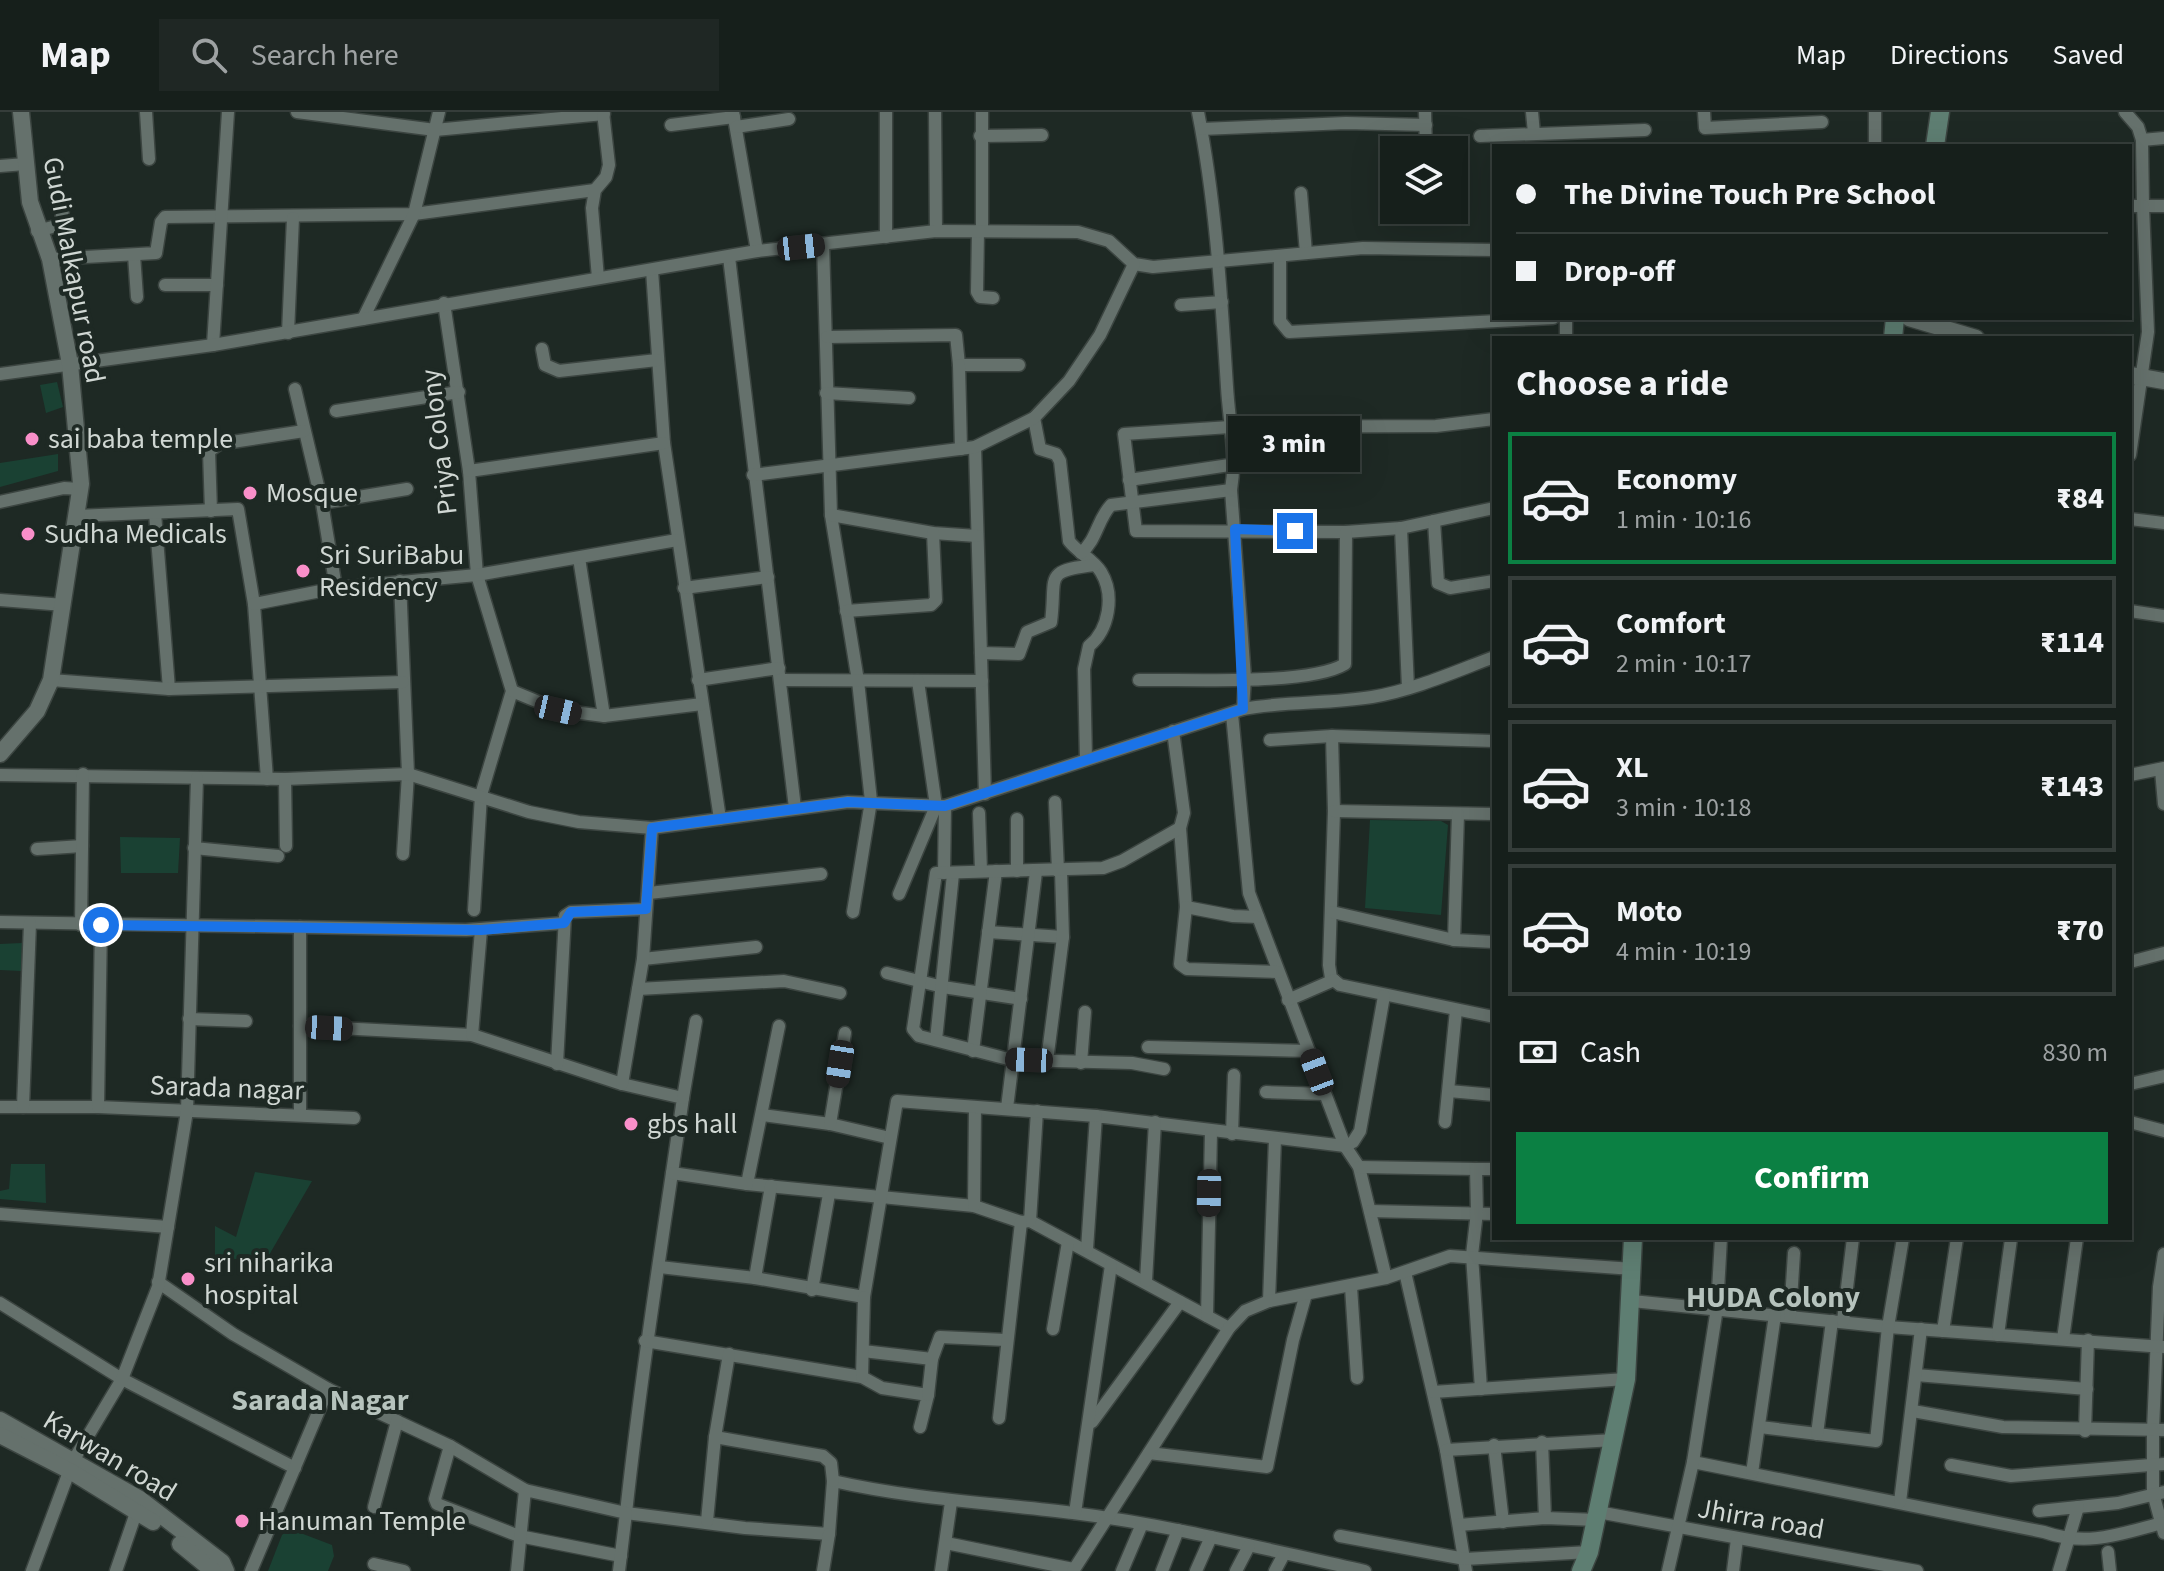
<!DOCTYPE html>
<meta charset="utf-8">
<style>
body{margin:0;font-family:"Source Sans 3",sans-serif;background:#1f2724;color:#f1f3f6;height:100vh;display:flex;flex-direction:column;font-size:30px;white-space:nowrap}
*{box-sizing:border-box;margin:0}
p{font-size:26px;color:#9ea2a3}
.icon{flex:none;width:44px;height:44px;fill:none;stroke:currentColor;stroke-width:2;stroke-linecap:round;stroke-linejoin:round}
.map{position:relative;flex:1;overflow:hidden}
.sheet{position:absolute;left:1492px;top:224px;width:640px;height:904px;display:flex;flex-direction:column;background:#161f1b;border-radius:0px;box-shadow:0 8px 32px #0002,0 0 0 2px #353d3a}
.sheet>*{flex:none}
.banner{position:absolute;left:1492px;top:32px;width:640px;height:176px;border-radius:0px;box-shadow:0 8px 32px #0002,0 0 0 2px #353d3a;display:grid;align-content:center;height:176px;padding:0 24px;background:#161f1b}
.buttons{position:absolute;left:1380px;top:24px;display:grid;gap:16px}
.buttons a{display:grid;place-items:center;width:88px;height:88px;border-radius:0px;background:#161f1b;box-shadow:0 8px 32px #0002,0 0 0 2px #353d3a;font-size:40px}
.end{position:absolute;width:36px;height:36px;margin:-18px;border:10px solid #1a73e8;background:#fff;box-shadow:0 0 0 4px #fff}
.from{border-radius:50%}
.bubble{position:absolute;height:56px;border-radius:0px;background:#161f1b;box-shadow:0 8px 32px #0002,0 0 0 2px #353d3a;font-size:26px;font-weight:800;line-height:56px;text-align:center}
.car{position:absolute;width:24px;height:48px;margin:-24px -12px;border-radius:10px;box-shadow:0 0 6px 2px #0007;background:linear-gradient(#222 24%,#8ab4d8 0 40%,#222 0 76%,#8ab4d8 0 86%,#222 0)}
.banner b{display:flex;align-items:center;gap:28px;height:76px;font-size:30px}
.banner b+b{border-top:2px solid #353d3a}
.banner i{width:20px;height:20px;background:#f1f3f6}
ul{padding:0;list-style:none}
li{display:flex;align-items:center;gap:24px;height:132px;margin:0 16px 12px;padding:0 8px;border:4px solid #353d3a;border-radius:0px}
li div{flex:1}
li b{display:block;font-size:30px}
li em{font-style:normal;font-weight:800}
li.active{border-color:#0b8043}
li>.icon{width:72px;height:72px;stroke-width:1.5}
h2{padding:0 24px;font-size:36px;line-height:96px}
.pay{display:flex;align-items:center;gap:20px;height:88px;padding:0 24px;font-size:30px}
.pay p{margin-inline-start:auto}
.button{display:flex;gap:16px;margin-top:auto;padding:16px 24px}
.button a{flex:1;height:92px;border-radius:0px;background:#0b8043;color:#fff;font-size:32px;font-weight:800;line-height:92px;text-align:center}
header{display:flex;align-items:center;gap:48px;box-sizing:border-box;height:112px;padding:0 40px;background:#161f1b;border-bottom:2px solid #353d3a}
header strong{font-size:38px}
nav{display:flex;gap:44px;margin-inline-start:auto;font-size:28px}
.search{width:560px;height:72px;background:#1f2724;display:flex;align-items:center;gap:20px;box-sizing:border-box;padding:0 28px;border-radius:0px;color:#9ea2a3;font-size:30px}
.map>svg:first-child{display:block}
.green{fill:#1a4133}
.lines{fill:none;stroke-linecap:round;stroke-linejoin:round}
.minor-casing{stroke:#3c4541;stroke-width:15}
.tertiary-casing{stroke:#3c4541;stroke-width:19}
.secondary-casing{stroke:#3c4541;stroke-width:21}
.minor{stroke:#65716c;stroke-width:12}
.tertiary{stroke:#65716c;stroke-width:16}
.secondary{stroke:#5e7e72;stroke-width:18}
.route{stroke:#1a73e8;stroke-width:10}
.poi-dot{fill:#f98fc9;stroke:#1e2924;stroke-width:3}
.labels{text-anchor:middle;dominant-baseline:central;stroke-width:8;stroke-linejoin:round;paint-order:stroke}
.street-label{font-size:28px;fill:#d0d7d3;stroke:#1e2924}
.poi-label{font-size:28px;fill:#d0d7d3;stroke:#1e2924;text-anchor:start}
.neighbourhood-label{font-size:30px;font-weight:bold;fill:#b6c3bd;stroke:#1e2924}
</style>
<header>
<strong>Map</strong>
<div class="search"><svg class="icon" aria-label="search" viewBox="0 0 24 24"><circle cx="10" cy="10" r="6"/><path d="M15 15l6 6"/></svg>Search here</div>
<nav><a>Map</a><a>Directions</a><a>Saved</a></nav>
</header>
<div class="map">
<svg width="2164" height="1459" viewBox="0 0 2164 1459">
<rect width="100%" height="100%" fill="#1e2924"/>
<g class="green">
<path d="M57,270l6,25 -17,6 -6,-28z"/>
<path d="M58,342v17l-58,16v-24z"/>
<path d="M1370,708l71,1 7,4 -7,90 -76,-7z"/>
<path d="M120,725l60,1 -2,35h-57z"/>
<path d="M22,831l-1,28 -21,-1v-26z"/>
<path d="M11,1052h34l1,39 -46,-4v-8l9,-2z"/>
<path d="M255,1060l57,9 -47,81 -50,-5v-31l21,11z"/>
<path d="M290,1417l42,16 2,11 -6,15h-60l14,-36z"/>
</g>
<g class="lines">
<g class="minor-casing">
<g id="minor">
<path d="M146,0l3,47"/>
<path d="M297,0l138,18 169,-16"/>
<path d="M733,0l24,139"/>
<path d="M886,0v125"/>
<path d="M935,0l1,119"/>
<path d="M1198,0c18,91 23,182 29,275 2,35 10,69 4,103l14,188 -2,31"/>
<path d="M1425,0l1,38"/>
<path d="M1532,0l2,21"/>
<path d="M1704,0l1,16 117,-6"/>
<path d="M1875,0v34"/>
<path d="M2125,0l13,15 4,13"/>
<path d="M671,13l63,-8"/>
<path d="M736,15l53,-8"/>
<path d="M1202,17l144,-6 80,2"/>
<path d="M980,24l62,-1"/>
<path d="M1480,24l165,-6"/>
<path d="M2164,26l-22,2 1,66h21"/>
<path d="M0,54l25,-2"/>
<path d="M1301,81l5,60"/>
<path d="M2130,94h13l5,126 -18,123"/>
<path d="M982,118v-118"/>
<path d="M37,119l23,-6 3,-15"/>
<path d="M978,119l-1,61 3,5 13,1"/>
<path d="M823,132l8,271 27,166 13,120 -18,111"/>
<path d="M134,143l3,42"/>
<path d="M1280,144v65l9,11 264,-14"/>
<path d="M729,145l66,551"/>
<path d="M50,147l106,-6 5,-31 4,-5 249,-3 181,-24"/>
<path d="M652,158l12,173 56,376"/>
<path d="M598,166l-6,-70 3,-18 11,-13 3,-12 -6,-53"/>
<path d="M165,173h52"/>
<path d="M444,191l25,168 8,104 35,116 -31,104 -7,115"/>
<path d="M1181,193l41,-3"/>
<path d="M1566,206v20"/>
<path d="M363,207l51,-105 25,-102"/>
<path d="M288,221l5,-115"/>
<path d="M827,225l129,-2 3,30h60"/>
<path d="M213,233l15,-233"/>
<path d="M542,237l3,16 14,6 98,-11"/>
<path d="M959,253l2,84"/>
<path d="M0,262l213,-29 544,-94 179,-20 142,1 31,9 25,23 19,3 210,-19 131,2"/>
<path d="M295,277l27,114 14,85"/>
<path d="M826,281l83,5"/>
<path d="M336,299l123,-19"/>
<path d="M1034,306l6,31 16,5 4,7 9,80c9,12 24,18 32,31 14,23 8,58 -12,74l-5,23 2,90"/>
<path d="M1494,307l-58,7 -206,1 -106,7 12,97 210,1 55,-4 93,-20"/>
<path d="M975,335l10,347"/>
<path d="M469,359l195,-28"/>
<path d="M753,363l222,-28 59,-29 35,-37 31,-46 34,-71"/>
<path d="M1129,368l107,-16"/>
<path d="M0,390l64,-14 16,1"/>
<path d="M322,391l85,-14"/>
<path d="M211,399l-2,-60 10,-7 85,-13"/>
<path d="M155,401l14,176"/>
<path d="M831,403l102,18 44,3"/>
<path d="M76,404l162,-7 16,95 13,175"/>
<path d="M2130,407l34,4"/>
<path d="M1434,409l4,62 12,5 44,-7"/>
<path d="M1401,416l7,160"/>
<path d="M1081,441c16,-13 16,-33 30,-48l120,-15"/>
<path d="M579,446l25,158"/>
<path d="M400,469l8,193 -5,80"/>
<path d="M684,476l84,-11"/>
<path d="M0,488l64,5"/>
<path d="M254,492l82,-16 141,-13 200,-35"/>
<path d="M846,499l85,-6 5,-5 -3,-67"/>
<path d="M2130,499l34,5"/>
<path d="M981,541l38,1 8,-22 24,-10c6,-46 -9,-51 44,-57"/>
<path d="M51,568l118,9 234,-7"/>
<path d="M698,568l81,-12"/>
<path d="M780,568l202,1"/>
<path d="M1139,568c46,-1 170,6 206,-16l1,-132"/>
<path d="M512,579l46,19 46,6 98,-12"/>
<path d="M1232,602l17,179 96,253 14,21 27,111"/>
<path d="M1270,628l62,-4"/>
<path d="M1494,629l-162,-5 2,75 -5,154 2,13 9,7 154,32"/>
<path d="M2161,658l3,34"/>
<path d="M0,663l285,4 123,-5 121,38 50,10 73,6 196,-26 97,4 298,-97c43,-8 86,-5 129,-12 42,-7 82,-25 122,-40"/>
<path d="M2130,663l34,-7"/>
<path d="M285,667l1,67"/>
<path d="M1055,690l3,69"/>
<path d="M1334,699l160,3"/>
<path d="M979,701l2,58"/>
<path d="M1180,716l6,79 47,9 25,1"/>
<path d="M194,736l84,8"/>
<path d="M37,737l45,-3"/>
<path d="M1017,759v-52"/>
<path d="M944,761l1,-67"/>
<path d="M649,781l172,-19"/>
<path d="M899,782l37,-88 -18,-125"/>
<path d="M1186,795l-6,57 7,5 91,3"/>
<path d="M1332,800l122,28 40,2"/>
<path d="M0,810l466,8 98,-7"/>
<path d="M81,813l2,-151"/>
<path d="M300,815v188"/>
<path d="M988,820l75,5"/>
<path d="M1454,828l4,-126"/>
<path d="M643,847l113,-12"/>
<path d="M2130,850l34,-9"/>
<path d="M887,861l56,14 78,12"/>
<path d="M638,877l146,-8 56,12"/>
<path d="M1288,888l46,-20"/>
<path d="M189,907l57,2"/>
<path d="M300,914l172,9 150,49 61,14c-20,138 -42,276 -57,415l119,15 84,6 4,-53c79,18 160,22 240,32 98,12 195,37 292,58"/>
<path d="M779,914l-32,158 227,22 47,16 9,-1 199,107"/>
<path d="M472,923l9,-105"/>
<path d="M936,928l17,-166"/>
<path d="M1148,935l161,4"/>
<path d="M973,939l23,-180"/>
<path d="M1047,949l16,-124 -2,-66"/>
<path d="M1081,951l4,-51"/>
<path d="M557,952l8,-148 6,-4 75,-3"/>
<path d="M1164,957l-32,-6 -120,-3 -93,-24 -6,-7 23,-156 167,-5 19,-7 58,-33 4,-15 -11,-82"/>
<path d="M622,972l21,-125 9,-131"/>
<path d="M2130,972l34,-8"/>
<path d="M1449,979l45,4"/>
<path d="M1266,980l59,2"/>
<path d="M683,986l13,-77"/>
<path d="M0,995h98l256,11"/>
<path d="M23,995l7,-184"/>
<path d="M98,995l3,-182"/>
<path d="M1007,996l29,-236"/>
<path d="M762,1003l68,9 60,14"/>
<path d="M1445,1010l11,-112"/>
<path d="M2130,1010l34,9"/>
<path d="M830,1012l15,-91"/>
<path d="M1232,1022l2,-59"/>
<path d="M1359,1055l117,2"/>
<path d="M672,1061l75,11"/>
<path d="M974,1094l1,-98"/>
<path d="M1370,1099l124,3"/>
<path d="M0,1102l168,13"/>
<path d="M1030,1109l7,-110"/>
<path d="M1087,1137l9,-133 249,30 8,-4 7,-11 24,-135"/>
<path d="M2164,1142l-5,33 -6,143v63l11,40"/>
<path d="M660,1155l95,11 109,19 33,-196 199,15"/>
<path d="M1405,1160l41,178 20,121"/>
<path d="M755,1166l16,-92"/>
<path d="M1146,1169l9,-159"/>
<path d="M158,1170l75,52 95,55 122,57 75,44"/>
<path d="M1351,1175l6,91"/>
<path d="M812,1178l17,-96"/>
<path d="M1269,1189l6,-162"/>
<path d="M1632,1189l256,26 276,20"/>
<path d="M0,1191l122,76 173,89"/>
<path d="M1207,1204l4,-184"/>
<path d="M1790,1204l4,-63"/>
<path d="M1843,1209l10,-83"/>
<path d="M1053,1217l15,-87"/>
<path d="M1943,1219l14,-93"/>
<path d="M1998,1223l13,-96"/>
<path d="M2063,1227l14,-101"/>
<path d="M645,1229l217,36 20,11 46,7 -8,32"/>
<path d="M863,1239l69,8"/>
<path d="M1916,1263l171,14"/>
<path d="M862,1265l2,-80"/>
<path d="M1481,1277l-9,-134 5,-43 -1,-43h18"/>
<path d="M1433,1280l193,-13"/>
<path d="M928,1283l4,-36 8,-22 66,3"/>
<path d="M1913,1299l90,16 161,3"/>
<path d="M999,1306l22,-196"/>
<path d="M1092,1310l88,-120"/>
<path d="M1760,1315l116,14 12,-114 15,-89"/>
<path d="M2085,1319l3,-91"/>
<path d="M1817,1322l15,-113"/>
<path d="M715,1325l108,19 8,7 2,18"/>
<path d="M1542,1330l3,76"/>
<path d="M1494,1333l9,77"/>
<path d="M450,1334l-15,53 2,5 82,32 102,20"/>
<path d="M1446,1338l168,-10"/>
<path d="M1149,1341l118,14 26,-127 13,-46"/>
<path d="M1693,1350l351,70c43,15 76,2 118,-9"/>
<path d="M1951,1353l60,11 153,-12"/>
<path d="M1752,1361l23,-158"/>
<path d="M1900,1390l21,-173"/>
<path d="M374,1395l23,-86"/>
<path d="M2078,1395l40,-4 46,-11"/>
<path d="M2039,1399l39,-4 -19,64"/>
<path d="M1598,1400l319,59"/>
<path d="M1075,1401l36,-248"/>
<path d="M707,1409l8,-84 14,-83"/>
<path d="M1459,1413l86,-7 52,2"/>
<path d="M1340,1424l125,23 124,-7"/>
<path d="M946,1431l127,26"/>
<path d="M2108,1440l2,19"/>
<path d="M374,1452l30,7"/>
<path d="M32,1459l41,-110 49,-82 36,-92 29,-176 10,-333"/>
<path d="M116,1459l21,-61"/>
<path d="M251,1459l77,-182"/>
<path d="M517,1459l8,-81 101,23 -7,58"/>
<path d="M823,1459l6,-37"/>
<path d="M941,1459l10,-69"/>
<path d="M1073,1459l156,-243 16,-17 24,-10 117,-23 64,-22 183,13"/>
<path d="M1122,1459l20,-47"/>
<path d="M1162,1459l16,-41"/>
<path d="M1196,1459l15,-34"/>
<path d="M1236,1459l13,-25"/>
<path d="M1275,1459l9,-17"/>
<path d="M1668,1459l25,-109 24,-154 4,-70"/>
<path d="M1733,1459l4,-32"/>
</g>
</g>
<g class="tertiary-casing">
<g id="tertiary">
<path d="M1909,206l67,20"/>
<path d="M2130,263l34,6"/>
<path d="M0,642l37,-43 14,-31 30,-196 -11,-120 -20,-105 -20,-57 -9,-90"/>
<path d="M0,1308l140,79 82,63 4,9"/>
<path d="M0,1323l70,36 83,51"/>
<path d="M180,1432l33,27"/>
</g>
</g>
<g class="secondary-casing">
<g id="secondary">
<path d="M1935,34l5,-34"/>
<path d="M1893,226l2,-20"/>
<path d="M1581,1459l8,-19 37,-173 7,-141"/>
</g>
</g>
<use href="#minor" class="minor"/>
<use href="#tertiary" class="tertiary"/>
<use href="#secondary" class="secondary"/>
</g>
<g class="lines">
<path class="route" d="M101,813l380,5 83,-7 7,-11 75,-3 6,-81 196,-26 97,4 298,-97 -8,-180 60,2"/>
</g>
<g class="poi-dot">
<circle cx="32" cy="327" r="8"/>
<circle cx="250" cy="381" r="8"/>
<circle cx="28" cy="422" r="8"/>
<circle cx="303" cy="459" r="8"/>
<circle cx="631" cy="1012" r="8"/>
<circle cx="188" cy="1167" r="8"/>
<circle cx="242" cy="1409" r="8"/>
</g>
<g class="labels">
<g class="street-label">
<text transform="translate(74 158) rotate(79)">Gudi Malkapur road</text>
<text transform="translate(439 330) rotate(-97)">Priya Colony</text>
<text transform="translate(227 976) rotate(2)">Sarada nagar</text>
<text transform="translate(110 1344) rotate(31)">Karwan road</text>
<text transform="translate(1761 1407) rotate(10)">Jhirra road</text>
</g>
<g class="poi-label">
<text x="48" y="327">sai baba temple</text>
<text x="266" y="381">Mosque</text>
<text x="44" y="422">Sudha Medicals</text>
<text x="319" y="443">Sri SuriBabu<tspan x="319" dy="32">Residency</tspan></text>
<text x="647" y="1012">gbs hall</text>
<text x="204" y="1151">sri niharika<tspan x="204" dy="32">hospital</tspan></text>
<text x="258" y="1409">Hanuman Temple</text>
</g>
<g class="neighbourhood-label">
<text x="1773" y="1185">HUDA Colony</text>
<text x="320" y="1288">Sarada Nagar</text>
</g>
</g>
</svg>
<div class="buttons">
<a><svg class="icon" aria-label="layers" viewBox="0 0 24 24"><path d="M12 4l9 5-9 5-9-5zM3 14l9 5 9-5"/></svg></a>
</div>
<i class="end from" style="left:101px;top:813px"></i>
<i class="end" style="left:1295px;top:419px"></i>
<div class="bubble" style="left:1228px;top:304px;width:132px">3 min</div>
<i class="car" style="left:801px;top:135px;rotate:84deg"></i>
<i class="car" style="left:558px;top:598px;rotate:103deg"></i>
<i class="car" style="left:329px;top:916px;rotate:93deg"></i>
<i class="car" style="left:1029px;top:948px;rotate:272deg"></i>
<i class="car" style="left:840px;top:952px;rotate:189deg"></i>
<i class="car" style="left:1317px;top:960px;rotate:339deg"></i>
<i class="car" style="left:1209px;top:1081px;rotate:181deg"></i>
<div class="banner">
<b><i class="from"></i>The Divine Touch Pre School</b>
<b><i></i>Drop-off</b>
</div>
<section class="sheet">
<h2>Choose a ride</h2>
<ul>
<li class="active"><svg class="icon" aria-label="car" viewBox="0 0 24 24"><path d="M5 17H2v-5l4-1 3-4h7l3 4 3 1v5h-3M9 17h6M6 11h13"/><circle cx="7" cy="17" r="2"/><circle cx="17" cy="17" r="2"/></svg><div><b>Economy</b><p>1 min · 10:16</p></div><em>₹84</em></li>
<li><svg class="icon" aria-label="car" viewBox="0 0 24 24"><path d="M5 17H2v-5l4-1 3-4h7l3 4 3 1v5h-3M9 17h6M6 11h13"/><circle cx="7" cy="17" r="2"/><circle cx="17" cy="17" r="2"/></svg><div><b>Comfort</b><p>2 min · 10:17</p></div><em>₹114</em></li>
<li><svg class="icon" aria-label="car" viewBox="0 0 24 24"><path d="M5 17H2v-5l4-1 3-4h7l3 4 3 1v5h-3M9 17h6M6 11h13"/><circle cx="7" cy="17" r="2"/><circle cx="17" cy="17" r="2"/></svg><div><b>XL</b><p>3 min · 10:18</p></div><em>₹143</em></li>
<li><svg class="icon" aria-label="car" viewBox="0 0 24 24"><path d="M5 17H2v-5l4-1 3-4h7l3 4 3 1v5h-3M9 17h6M6 11h13"/><circle cx="7" cy="17" r="2"/><circle cx="17" cy="17" r="2"/></svg><div><b>Moto</b><p>4 min · 10:19</p></div><em>₹70</em></li>
</ul>
<div class="pay"><svg class="icon" aria-label="cash" viewBox="0 0 24 24"><path d="M3 7h18v10H3z"/><circle cx="12" cy="12" r="2"/></svg>Cash<p>830 m</p></div>
<div class="button"><a>Confirm</a></div>
</section>
</div>
